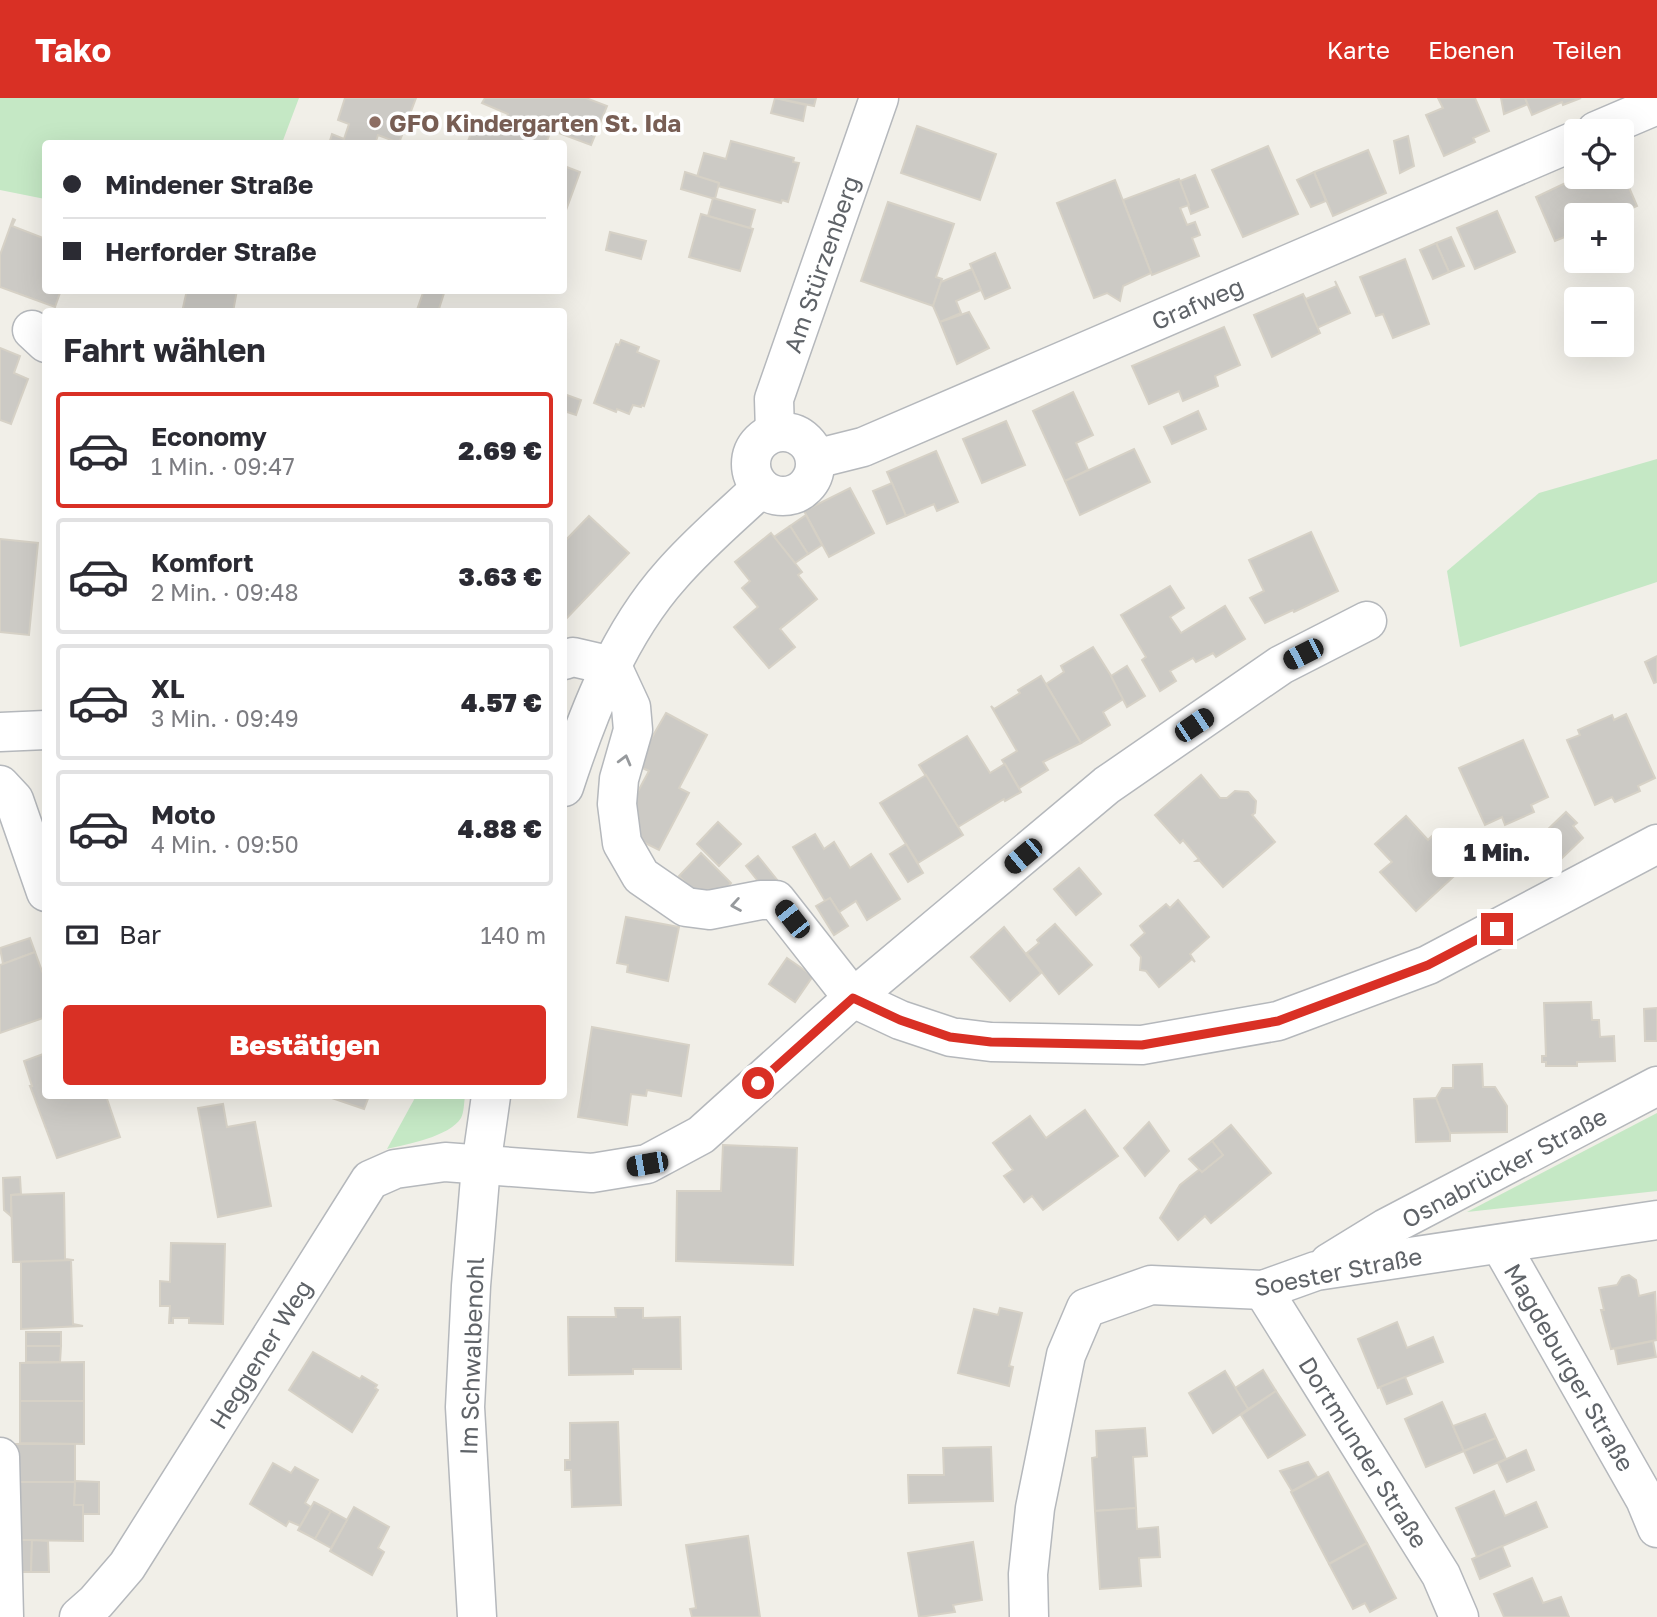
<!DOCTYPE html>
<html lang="de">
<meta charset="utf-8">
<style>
body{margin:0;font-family:"Golos Text",sans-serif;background:#f2f2f3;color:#2b2b33;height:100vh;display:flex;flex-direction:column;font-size:26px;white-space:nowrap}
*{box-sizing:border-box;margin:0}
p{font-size:23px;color:#7c7c81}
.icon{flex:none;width:38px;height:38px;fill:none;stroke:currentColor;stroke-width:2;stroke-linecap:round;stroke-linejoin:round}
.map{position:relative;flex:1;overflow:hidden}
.side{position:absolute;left:42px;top:210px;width:525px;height:791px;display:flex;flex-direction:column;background:#fff;border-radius:7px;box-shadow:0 7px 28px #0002}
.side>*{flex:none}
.top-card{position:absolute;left:42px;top:42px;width:525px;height:154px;border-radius:7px;box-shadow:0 7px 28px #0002;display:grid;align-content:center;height:154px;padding:0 21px;background:#fff}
.fabs{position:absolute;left:1564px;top:21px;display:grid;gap:14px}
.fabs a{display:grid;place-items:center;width:70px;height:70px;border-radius:7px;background:#fff;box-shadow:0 7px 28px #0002;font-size:35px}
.end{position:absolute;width:32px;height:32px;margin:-16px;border:9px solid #d93025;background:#fff;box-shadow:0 0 0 4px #fff}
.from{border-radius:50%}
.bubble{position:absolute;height:49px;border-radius:7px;background:#fff;box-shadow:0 7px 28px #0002;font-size:23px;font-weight:800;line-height:49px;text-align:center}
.car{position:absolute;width:21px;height:42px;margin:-21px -10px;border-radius:9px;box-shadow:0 0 5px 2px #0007;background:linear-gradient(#222 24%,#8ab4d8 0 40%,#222 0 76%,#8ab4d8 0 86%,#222 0)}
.top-card b{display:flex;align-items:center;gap:24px;height:66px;font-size:26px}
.top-card b+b{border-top:2px solid #e1e1e2}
.top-card i{width:18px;height:18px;background:#2b2b33}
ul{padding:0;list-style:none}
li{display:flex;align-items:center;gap:21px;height:116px;margin:0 14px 10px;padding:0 7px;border:4px solid #e1e1e2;border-radius:7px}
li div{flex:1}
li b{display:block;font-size:26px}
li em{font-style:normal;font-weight:800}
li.current{border-color:#d93025}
li>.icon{width:63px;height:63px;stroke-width:1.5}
h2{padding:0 21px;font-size:32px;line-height:84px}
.pay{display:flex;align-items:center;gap:18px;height:77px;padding:0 21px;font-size:26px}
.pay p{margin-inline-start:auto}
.primary-button{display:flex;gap:14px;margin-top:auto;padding:14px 21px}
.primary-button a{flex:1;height:80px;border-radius:7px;background:#d93025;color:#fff;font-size:28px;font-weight:800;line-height:80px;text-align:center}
header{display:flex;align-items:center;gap:42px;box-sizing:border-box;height:98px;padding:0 35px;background:#d93025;color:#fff}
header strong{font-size:33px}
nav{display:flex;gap:38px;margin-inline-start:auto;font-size:24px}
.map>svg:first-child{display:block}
.green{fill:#c5e8c5}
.building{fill:#cccac5;stroke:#d6d1c6;stroke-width:2}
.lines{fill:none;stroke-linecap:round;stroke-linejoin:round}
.minor-casing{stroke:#b5b8bc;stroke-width:41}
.minor{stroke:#fff;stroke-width:38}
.oneway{stroke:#979a9d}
.route{stroke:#d93025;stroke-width:9}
.education-dot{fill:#8d6e63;stroke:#fff;stroke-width:2.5}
.labels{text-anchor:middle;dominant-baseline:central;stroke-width:7;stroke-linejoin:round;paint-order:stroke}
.education-label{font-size:24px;font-weight:bold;fill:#785e54;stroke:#fff;text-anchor:start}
.street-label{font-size:24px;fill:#5f6368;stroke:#fff}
</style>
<header>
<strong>Tako</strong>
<nav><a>Karte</a><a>Ebenen</a><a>Teilen</a></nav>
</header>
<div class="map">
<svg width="1657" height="1519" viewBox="0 0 1657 1519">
<rect width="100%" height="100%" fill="#f1efe8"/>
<g class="green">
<path d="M0,0h299l-17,45 -236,1 -1,55 -45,-9z"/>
<path d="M1657,361v123l-197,65 -13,-76 92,-78z"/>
<path d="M416,998h49c-1,6 -1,17 -4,22 -12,19 -54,26 -74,31z"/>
<path d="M1657,1015v78l-190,21z"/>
</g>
<g class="building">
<path d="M345,0h71l-17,45 -21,-8 -3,9h-46l3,-10 12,5 5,-15 -11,-4z"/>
<path d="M485,0h101l21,8 -16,39 -40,-15 -5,14h-79l9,-24 26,9 6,-15 -26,-11z"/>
<path d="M775,0l31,7 -3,16 -32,-8z"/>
<path d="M776,0h40l-2,8z"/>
<path d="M1438,0h37l14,33 -16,7 2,4 -31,14 -18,-41 17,-7z"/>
<path d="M1501,0h24l3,6 -24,10z"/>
<path d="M1525,0h56l-18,7 -1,-3 -30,13z"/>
<path d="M917,28l79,28 -16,46 -79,-27z"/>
<path d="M1408,38l6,30 -14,7 -6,-32z"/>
<path d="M731,43l63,17 -1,4 6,1 -11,39 -6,-2 -1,3 -63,-17 1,-3 -22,-6 7,-24 22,6z"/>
<path d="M1268,48l30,68 -55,23 -31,-67z"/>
<path d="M1368,52l18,43 -53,23 -19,-44z"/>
<path d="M564,68l16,6 -15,41 -1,-1z"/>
<path d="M1622,73l15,35 -21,9h-39v17l-22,9 -19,-44 42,-20h44z"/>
<path d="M685,74l34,11 -4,16 -34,-10z"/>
<path d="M1314,74l12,29 -15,6 -14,-27z"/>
<path d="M1195,77l13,32 -17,7 -11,-33z"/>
<path d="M1179,81l10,26 -9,3 7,17 8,-3 5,13 -8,3 7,18 -47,19 -29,-75z"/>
<path d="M1115,82l36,93 -28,13 -3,15 -13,-8 -13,5 -37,-95z"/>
<path d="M713,100l42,12 -5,18 -42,-12z"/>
<path d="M888,104l66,22 -18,53 6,2 -9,27 -72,-25z"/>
<path d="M1497,113l18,41 -40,17 -18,-41z"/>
<path d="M701,116l52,15 -13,42 -51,-14z"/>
<path d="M13,121l2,1 -3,6 31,12 3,-8v60h15l-6,17 -55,-20v-32z"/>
<path d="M610,134l36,9 -5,18 -35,-9z"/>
<path d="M1451,139l13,29 -15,6 -13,-29z"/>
<path d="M1436,145l13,29 -16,7 -13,-29z"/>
<path d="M995,155l15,35 -25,11 -15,-35z"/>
<path d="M1405,161l24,65 -36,14 -10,-24 -7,2 -16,-39z"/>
<path d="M972,171l9,21 -25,11 5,12 -21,9 -7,-16 8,-24z"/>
<path d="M1335,183l15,32 -33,15 -14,-33 3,4 31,-13z"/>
<path d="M187,192h50l-4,22h-51z"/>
<path d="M424,192h21l-7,22 -21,-2z"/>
<path d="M1303,196l17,39 -48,24 -18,-42z"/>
<path d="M969,214l20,36 -32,16 -17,-42z"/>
<path d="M1224,229l16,38 -25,11 3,10 -35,15 -4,-10 -30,13 -17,-38z"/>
<path d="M621,242l18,7 -2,5 22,9 -15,45 -2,-1 -1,2 -8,-2 -4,9 -12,-5 -1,3 -22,-9 22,-59 3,1z"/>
<path d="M0,250l20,8 -6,17 14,6 -17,45 -11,-4z"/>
<path d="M1073,294l20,43 -17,8 12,27 -23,11 -32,-70z"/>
<path d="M564,296l17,6 -5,15 -12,-4z"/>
<path d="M1198,313l8,18 -34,15 -8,-17z"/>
<path d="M1006,323l19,44 -43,18 -19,-44z"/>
<path d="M1134,351l16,33 -70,33 -15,-34z"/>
<path d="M936,353l22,51 -21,9 -3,-7 -28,12 -19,-44z"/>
<path d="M892,385l14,33 -19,8 -14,-33z"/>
<path d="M850,390l24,45 -45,24 -25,-46z"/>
<path d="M806,417l16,30 -14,9 -18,-28z"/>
<path d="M589,418l40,37 -65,68v-79z"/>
<path d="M790,428l18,28 -13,9 -21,-26z"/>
<path d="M1311,434l27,59 -44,21 -1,-2 -28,13 -15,-25 14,-7 -15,-31z"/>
<path d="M771,435l31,39 -4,3 19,24 -37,30 15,18 -26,21 -35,-41 24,-20 -16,-19 8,-7 -15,-19z"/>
<path d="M0,441l38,4 -9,92 -29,-3z"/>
<path d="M1170,488l14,22 -14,9 11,16 44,-27 20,33 -29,18 -3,-4 -17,9 -3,-4 -23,13 6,10 -16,10 -18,-31 4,-3 -25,-42z"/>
<path d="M1093,549l32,51 -22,14 7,13 -29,18 -35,-59 18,-12 -3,-6z"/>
<path d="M1657,558v26l-3,1 -9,-21z"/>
<path d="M1127,568l18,30 -18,11 -16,-31z"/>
<path d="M1041,578l40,67 -38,19 5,8 -29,18 -17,-28 15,-9 -26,-45 3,3 26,-16 -2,-3z"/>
<path d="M666,615l41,22 -28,53 10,5 -30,57 -20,-10 -9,-34 19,-35 -13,-6z"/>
<path d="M1626,616l29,64 -17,8 2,5 -25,11 -3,-5 -17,8 -28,-65 13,-5 -2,-5 34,-15 2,5z"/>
<path d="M967,638l23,37 15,-9 16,28 -16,9 -1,-2 -46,28 -39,-62z"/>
<path d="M1523,642l25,57 -17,8 3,7 -29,13 -3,-8 -17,8 -26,-57z"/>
<path d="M926,677l37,60 -45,28 -38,-60z"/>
<path d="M1201,677l19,23h7l8,-7 13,1 8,9 -1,12 -3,2 23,27 -52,45 -23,-26h-4l3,-2 -16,-19 -3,3 -25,-28z"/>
<path d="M1566,714l11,11 -4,3 10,12 -22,21 -10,-11 4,-4 -11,-11z"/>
<path d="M1406,718l22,24 6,-6 30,33 -48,44 -36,-39 12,-10 -17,-18z"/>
<path d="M718,724l23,22 -22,22 -22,-22z"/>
<path d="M815,736l9,15 10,-7 16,26 21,-14 29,45 -33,21 -11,-19 -17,11 -9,-14 -5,3 -32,-54z"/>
<path d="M1504,738l21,22 -10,9 -4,-3 -11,11 -21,-23 11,-10 4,4z"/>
<path d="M906,746l17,29 -15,9 -18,-28z"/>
<path d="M701,755l30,30 -12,15 -28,-9 -12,-13z"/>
<path d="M758,758l20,25 -13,9 -19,-24z"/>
<path d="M1079,770l22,26 -25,21 -22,-26z"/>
<path d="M830,800l18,28 -14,9 -18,-29z"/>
<path d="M1178,802l31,37 -19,17 5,8 -3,-3 -33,28 -13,-16 -6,-1 1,-13 -10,-12 14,-12 -5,-7 26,-22 4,4z"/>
<path d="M626,819l53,10 -11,54 -41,-9 1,-7 -11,-2z"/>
<path d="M1055,826l37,41 -33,29 -32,-41 12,-10 -2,-3z"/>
<path d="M1004,829l37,46 -31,28 -39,-44z"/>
<path d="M30,840l5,14 -32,12 -3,-16z"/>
<path d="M35,854l11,30v35l-46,16v-68z"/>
<path d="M787,860l26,18 -18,26 -26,-18z"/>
<path d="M1591,904l1,18h7l1,17 14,-1 1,25 -38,1v4h-31v-4h-4v-6h4l-2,-53z"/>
<path d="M1657,910v33h-12l-1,-32z"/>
<path d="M592,929l97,18 -8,51 -34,-6 -1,6 -15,-2 -4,31 -49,-8z"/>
<path d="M46,955v43h60l14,41 -63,21 -27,-72h2l-8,-25z"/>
<path d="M1482,966l1,23h12l12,19v26l-57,1 -14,-35 6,-10h11v-23z"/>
<path d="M326,998h43l-5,13z"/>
<path d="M1436,1000l14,35v8l-34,1 -2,-43z"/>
<path d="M223,1006l4,23 28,-5 16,84 -53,11 -20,-109z"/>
<path d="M1085,1012l33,46 -75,54 -11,-14 -8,6 -20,-26 9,-6 -20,-27 37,-27 16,22z"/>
<path d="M1149,1024l20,29 -24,25 -21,-28z"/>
<path d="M1231,1027l40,48 -60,50 -6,-7 -27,24 -18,-22 20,-33 20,-16 2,3 21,-17 -11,-14z"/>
<path d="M1212,1043l11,14 -21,17 -13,-13z"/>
<path d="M723,1047l74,3 -4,117 -117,-4 1,-70h44z"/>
<path d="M20,1079l1,17 -10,1v21l-7,-6 -1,-32z"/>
<path d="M64,1095l1,66 8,1 -60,2 -2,-67z"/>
<path d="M171,1145l54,1 -2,80 -34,-1v-5h-16v5h-4l1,-17h-10v-25l10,1z"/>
<path d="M71,1162l2,64 10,2 -62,3v-67h-8l61,-2z"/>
<path d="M1629,1177l7,5 3,16 16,-4 2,48 -46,9 -10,-39h3l-5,-22 18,-3 5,-8z"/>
<path d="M615,1210h28v10l37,-1 1,52h-48v5l-64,1 -1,-58h48z"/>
<path d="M1000,1210l22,5 -13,53 4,1 -4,19 -51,-13 16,-64 24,6z"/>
<path d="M1397,1224l10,26 26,-11 10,25 -65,26 -20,-49z"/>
<rect x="26" y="1234" width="35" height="14"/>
<path d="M1653,1243l3,16 -38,7 -3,-15z"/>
<path d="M26,1248h35l-1,16h-34z"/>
<path d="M313,1254l47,27 2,-3 15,9 -2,3 3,2 -26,42 -63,-42z"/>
<path d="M84,1264v39h-64v-38z"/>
<path d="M1263,1272l13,21 -28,18 -13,-21z"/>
<path d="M1225,1273l23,38 -35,24 -24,-40z"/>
<path d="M1405,1279l7,17 -25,10 -7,-17z"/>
<path d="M1276,1293l29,44 -37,23 -27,-43z"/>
<path d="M20,1303h64v43l-64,-1z"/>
<path d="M1442,1304l22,49 -38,16 -21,-48z"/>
<path d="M1485,1316l11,24 -32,13 -11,-25z"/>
<path d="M618,1324l3,83 -49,2 -1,-37h-6v-10h5v-37z"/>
<path d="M1145,1330l2,28 -14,1 3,51 -41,3 -3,-53 5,-1 -1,-26z"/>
<path d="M1496,1340l10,21 -32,14 -10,-22z"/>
<rect x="14" y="1346" width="61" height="38"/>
<path d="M991,1349l2,54 -84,2 -1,-28h36l-1,-27z"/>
<path d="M1526,1352l8,20 -27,12 -9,-19z"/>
<path d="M1308,1364l9,15 -25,14 -12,-20z"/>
<path d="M273,1365l18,10 4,-6 23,13 -13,23 6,4 -11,19 -11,-5 -3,5 -36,-22z"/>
<path d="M1328,1374l39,71 -38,21 -38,-72z"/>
<path d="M75,1383l24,1v32h-16v-9h-9z"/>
<path d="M14,1384h61l-1,23h9v36l-69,-1z"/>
<path d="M1494,1393l11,25 31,-14 11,25 -70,30 -21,-49z"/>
<path d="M314,1404l17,9 -16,28 -17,-9z"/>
<path d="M354,1409l35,20 -11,21 6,4 -12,23 -42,-24z"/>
<path d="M1136,1410l1,21 21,-2 2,30 -21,1 2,28 -41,3 -5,-78z"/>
<path d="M331,1413l16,9 -16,28 -16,-9z"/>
<path d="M748,1438l12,81h-68l-2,-8 6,-1 -10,-63z"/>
<path d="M14,1442h18l-1,32h-17z"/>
<path d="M32,1442l16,1 1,31h-18z"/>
<path d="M973,1444l9,58 -29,5 2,7 -36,5 -11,-64z"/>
<path d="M1367,1445l29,55 -26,14 -5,-9 -12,6 -24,-45z"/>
<path d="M1502,1448l8,20 -30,13 -8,-20z"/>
<path d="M1532,1480l11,25 18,-6 8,20h-65l-10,-23z"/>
</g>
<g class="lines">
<g class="minor-casing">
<g id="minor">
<path d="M1596,33l61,-26"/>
<path d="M32,232l14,13"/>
<circle cx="783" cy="366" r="32"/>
<path d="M775,334l-1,-33 105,-301"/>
<path d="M815,361l48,-12 714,-307"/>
<path d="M564,562l9,-3 39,9 19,41 2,23 -14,49 -2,25 5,39 19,33 45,31 23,3 52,-10h15l77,98 47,22 51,17 40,5 151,3 136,-24 150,-56 229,-121"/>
<path d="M0,634l46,-2"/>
<path d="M0,687l14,15 32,92"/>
<path d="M564,689c24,-74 55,-154 108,-213 27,-31 59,-58 89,-86"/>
<path d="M1500,1146l145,255 12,29"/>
<path d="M1329,1165l57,-35 271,-142"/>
<path d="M1263,1192l178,285 18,42"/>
<path d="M0,1359l4,160"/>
<path d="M79,1519l17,-15 31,-36 243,-386 25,-11 50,-7 147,11 55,-9 54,-29 152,-137 254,-213 174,-120 86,-44"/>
<path d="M477,1519l-12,-210 6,-121 10,-120 10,-70"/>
<path d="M1029,1519l-1,-43 7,-66 31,-153 20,-47 65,-23 112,5 53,-19 341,-51"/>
</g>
</g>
<use href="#minor" class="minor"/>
</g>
<defs><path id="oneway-chevron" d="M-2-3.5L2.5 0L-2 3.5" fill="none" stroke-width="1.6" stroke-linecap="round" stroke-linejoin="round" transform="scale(1.75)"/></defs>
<g class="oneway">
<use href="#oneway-chevron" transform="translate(625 662) rotate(-75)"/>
<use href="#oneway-chevron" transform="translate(736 807) rotate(170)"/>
</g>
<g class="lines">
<path class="route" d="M758,985l95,-85 47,22 50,17 41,5 151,3 136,-24 150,-56 69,-36"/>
</g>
<circle class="education-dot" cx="375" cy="24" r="7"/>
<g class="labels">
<g class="education-label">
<text x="389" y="24">GFO Kindergarten St. Ida</text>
</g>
<g class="street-label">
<text transform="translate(821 166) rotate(-71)">Am Stürzenberg</text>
<text transform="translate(1197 205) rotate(-23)">Grafweg</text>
<text transform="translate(1504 1069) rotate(-28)">Osnabrücker Straße</text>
<text transform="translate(1338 1173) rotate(-11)">Soester Straße</text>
<text transform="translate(260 1256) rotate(-58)">Heggener Weg</text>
<text transform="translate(471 1258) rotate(-88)">Im Schwalbenohl</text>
<text transform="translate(1570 1269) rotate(60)">Magdeburger Straße</text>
<text transform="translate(1364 1354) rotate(58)">Dortmunder Straße</text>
</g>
</g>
</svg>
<div class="fabs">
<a><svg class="icon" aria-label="locate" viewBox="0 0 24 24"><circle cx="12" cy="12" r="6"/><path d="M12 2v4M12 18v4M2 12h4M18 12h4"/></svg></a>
<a>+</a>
<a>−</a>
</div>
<i class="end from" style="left:758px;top:985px"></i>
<i class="end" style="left:1497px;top:831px"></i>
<div class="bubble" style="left:1432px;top:730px;width:130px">1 Min.</div>
<i class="car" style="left:1303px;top:556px;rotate:243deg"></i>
<i class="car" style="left:1194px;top:627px;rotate:56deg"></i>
<i class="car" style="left:1023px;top:758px;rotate:230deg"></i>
<i class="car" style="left:792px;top:821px;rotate:322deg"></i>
<i class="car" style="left:647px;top:1066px;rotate:260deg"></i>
<div class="top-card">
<b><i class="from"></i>Mindener Straße</b>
<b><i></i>Herforder Straße</b>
</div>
<section class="side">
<h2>Fahrt wählen</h2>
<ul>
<li class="current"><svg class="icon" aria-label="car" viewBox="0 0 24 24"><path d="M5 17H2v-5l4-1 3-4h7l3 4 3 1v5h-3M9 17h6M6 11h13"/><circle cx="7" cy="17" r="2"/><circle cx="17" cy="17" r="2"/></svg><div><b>Economy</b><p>1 Min. · 09:47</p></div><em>2.69 €</em></li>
<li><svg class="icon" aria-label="car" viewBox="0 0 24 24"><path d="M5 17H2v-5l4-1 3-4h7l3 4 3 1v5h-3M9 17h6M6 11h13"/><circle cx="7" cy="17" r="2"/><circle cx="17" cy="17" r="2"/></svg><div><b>Komfort</b><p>2 Min. · 09:48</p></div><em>3.63 €</em></li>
<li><svg class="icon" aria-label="car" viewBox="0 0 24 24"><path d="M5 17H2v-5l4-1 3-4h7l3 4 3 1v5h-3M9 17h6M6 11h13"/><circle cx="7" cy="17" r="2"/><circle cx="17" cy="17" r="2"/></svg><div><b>XL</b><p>3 Min. · 09:49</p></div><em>4.57 €</em></li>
<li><svg class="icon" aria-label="car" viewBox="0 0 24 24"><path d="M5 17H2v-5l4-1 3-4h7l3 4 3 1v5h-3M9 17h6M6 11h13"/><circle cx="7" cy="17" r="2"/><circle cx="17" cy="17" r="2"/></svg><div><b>Moto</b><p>4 Min. · 09:50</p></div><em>4.88 €</em></li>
</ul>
<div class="pay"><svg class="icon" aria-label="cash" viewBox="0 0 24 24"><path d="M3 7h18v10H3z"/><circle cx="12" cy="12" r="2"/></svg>Bar<p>140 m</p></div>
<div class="primary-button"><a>Bestätigen</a></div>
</section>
</div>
